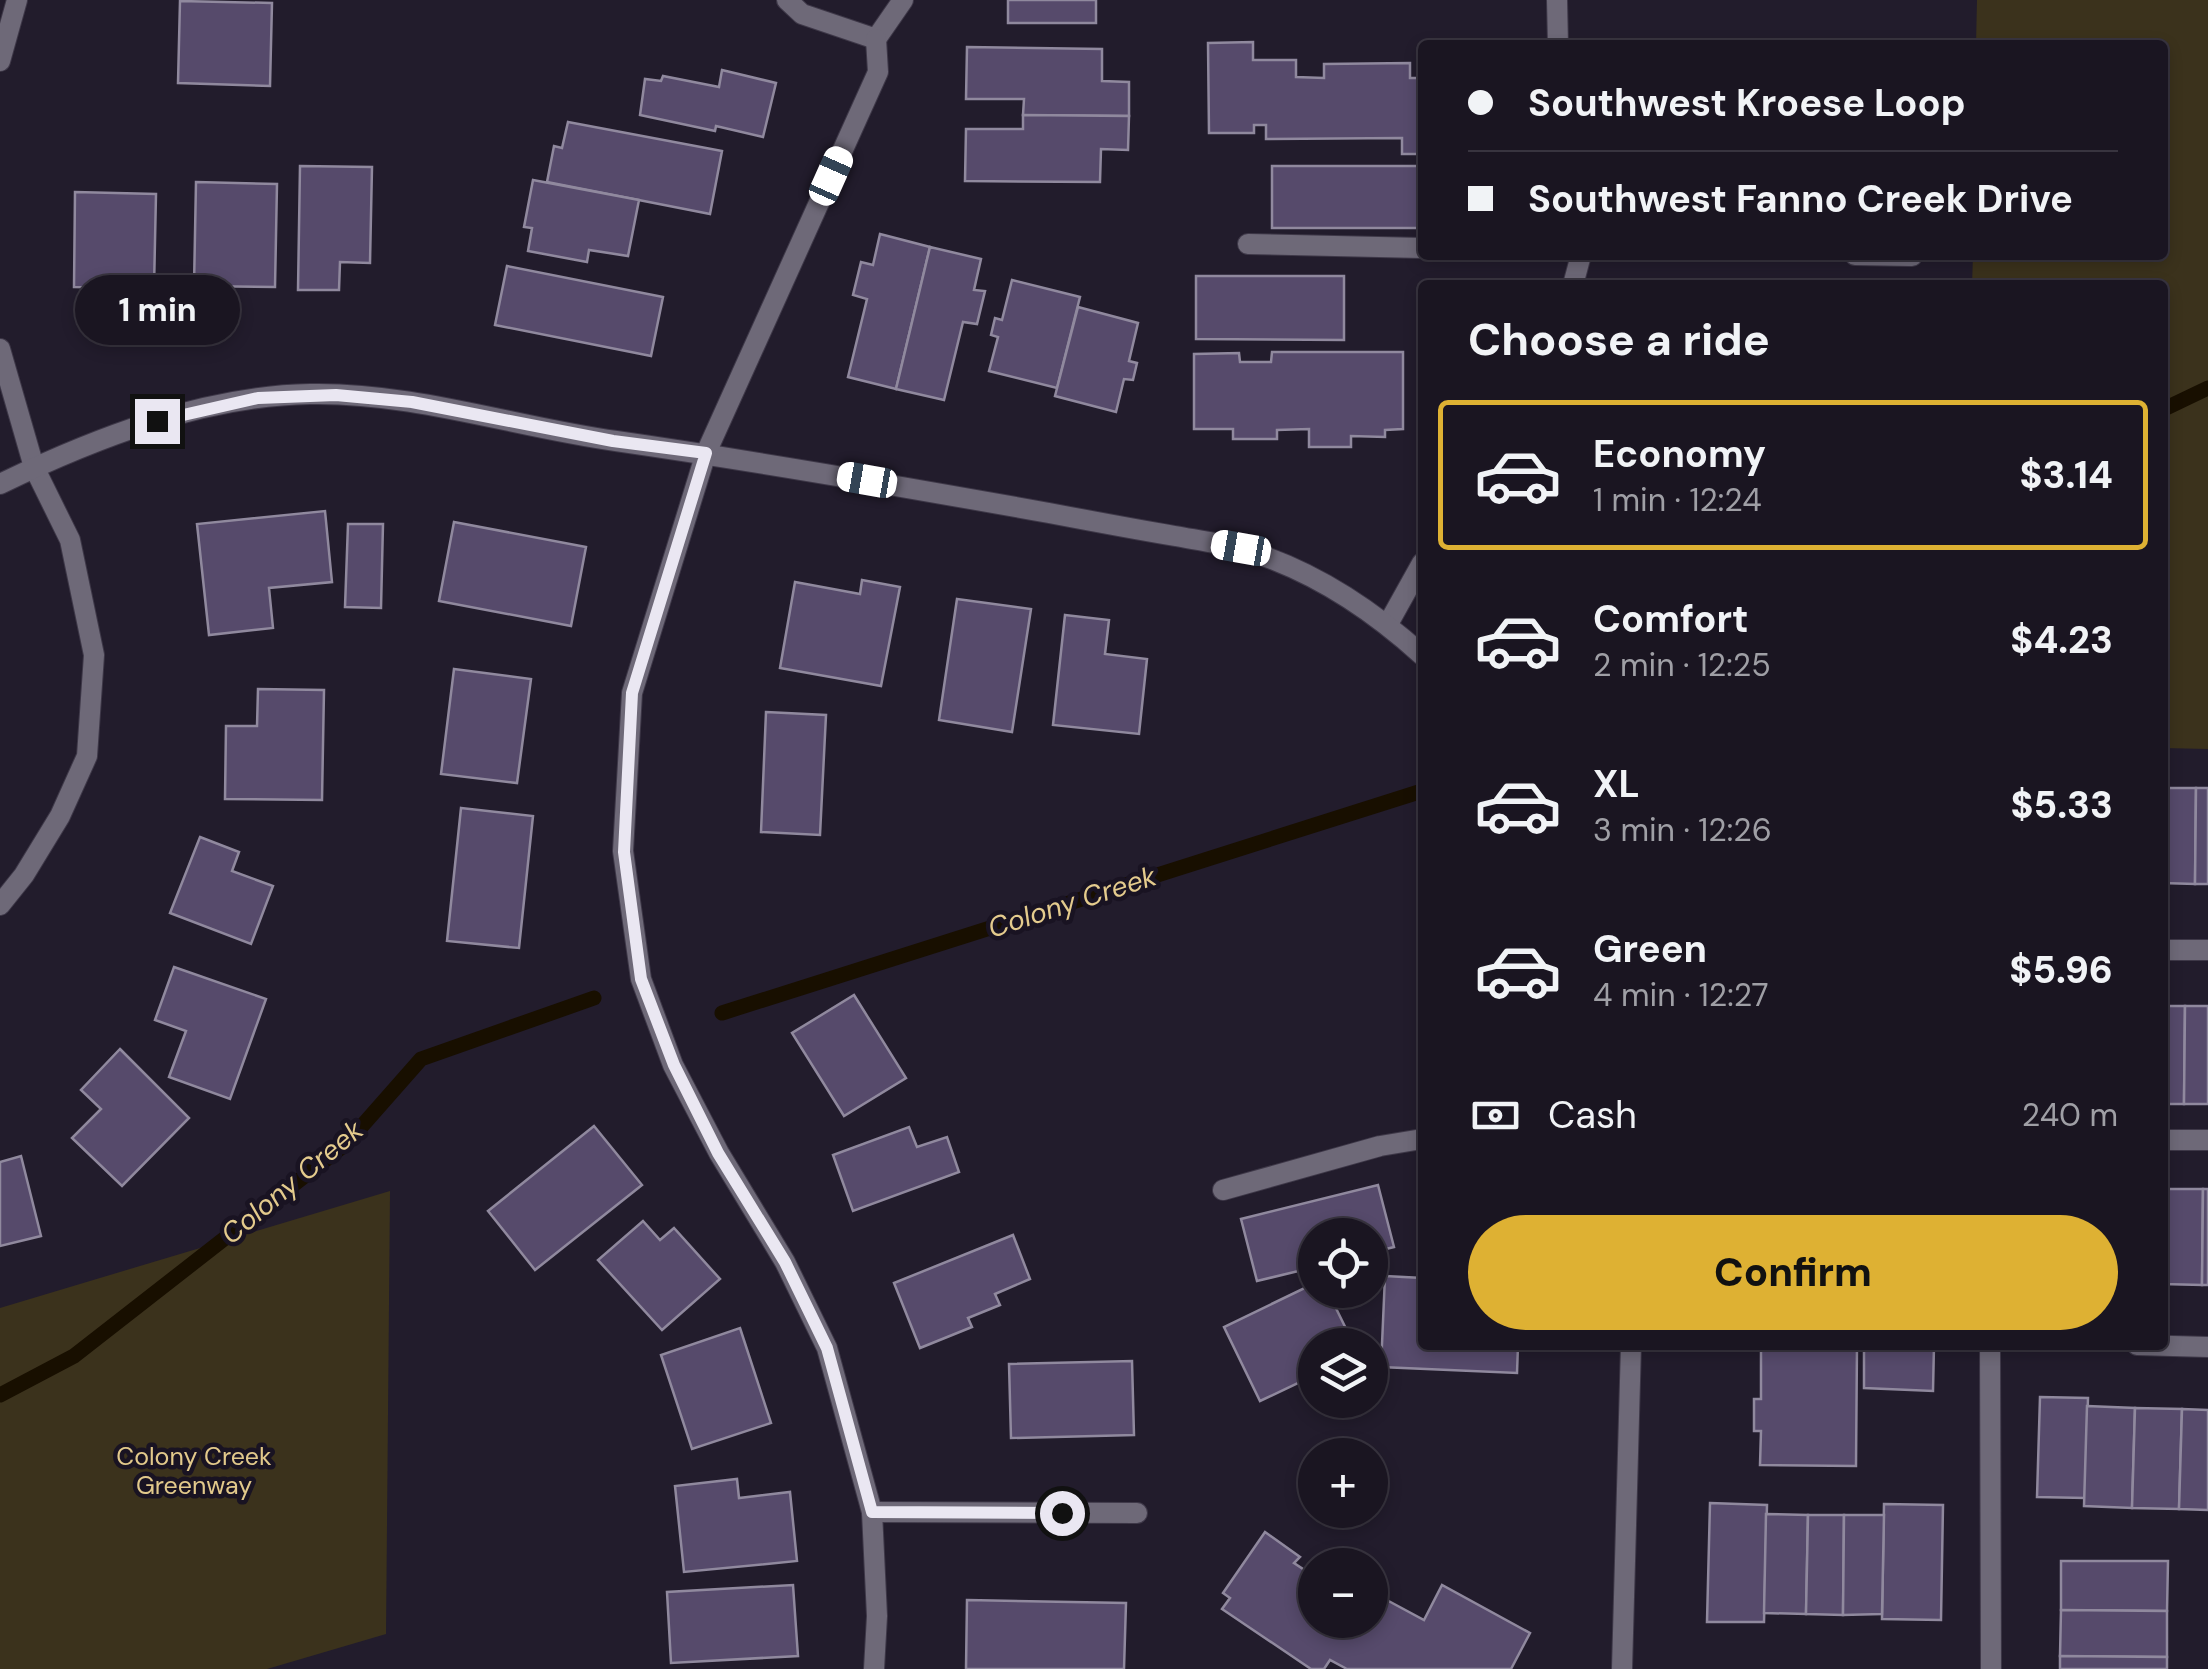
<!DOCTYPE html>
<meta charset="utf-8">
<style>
body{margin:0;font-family:"DM Sans",sans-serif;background:#231e2a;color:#f1f3f6;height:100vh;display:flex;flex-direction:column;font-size:38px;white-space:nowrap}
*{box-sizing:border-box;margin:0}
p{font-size:32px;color:#9f9fa5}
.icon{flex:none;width:55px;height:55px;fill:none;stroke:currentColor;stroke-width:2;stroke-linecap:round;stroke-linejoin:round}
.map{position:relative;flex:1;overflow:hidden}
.sheet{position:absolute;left:1418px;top:280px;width:750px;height:1070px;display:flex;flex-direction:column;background:#1a1521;border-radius:10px;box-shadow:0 5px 15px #0003,0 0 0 2px #38343f}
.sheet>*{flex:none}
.top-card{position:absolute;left:1418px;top:40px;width:750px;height:220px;border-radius:10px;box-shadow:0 5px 15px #0003,0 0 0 2px #38343f;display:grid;align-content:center;height:220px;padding:0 50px;background:#1a1521}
.controls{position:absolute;left:1298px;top:1218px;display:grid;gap:20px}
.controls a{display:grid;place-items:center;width:90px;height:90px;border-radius:50%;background:#1a1521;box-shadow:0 5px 15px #0003,0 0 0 2px #38343f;font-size:50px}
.end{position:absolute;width:45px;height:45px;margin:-22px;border:12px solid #eae7f2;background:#111;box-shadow:0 0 0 5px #111}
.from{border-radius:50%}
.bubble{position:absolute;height:70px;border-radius:35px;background:#1a1521;box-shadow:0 5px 15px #0003,0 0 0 2px #38343f;font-size:32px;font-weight:800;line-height:70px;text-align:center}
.car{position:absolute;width:30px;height:60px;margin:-30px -15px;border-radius:12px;box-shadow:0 0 8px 2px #0007;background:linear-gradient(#fff 24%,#345 0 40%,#fff 0 76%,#345 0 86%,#fff 0)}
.top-card b{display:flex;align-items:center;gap:35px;height:95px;font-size:38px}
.top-card b+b{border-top:2px solid #38343f}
.top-card i{width:25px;height:25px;background:#f1f3f6}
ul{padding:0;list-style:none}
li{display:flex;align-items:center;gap:30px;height:150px;margin:0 20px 15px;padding:0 30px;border:5px solid transparent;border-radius:10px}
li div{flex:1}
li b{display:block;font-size:38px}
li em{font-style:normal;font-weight:800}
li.active{border-color:#deb133}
li>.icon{width:90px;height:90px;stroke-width:1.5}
h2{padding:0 50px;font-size:45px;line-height:120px}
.pay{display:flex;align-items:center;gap:25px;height:110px;padding:0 50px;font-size:38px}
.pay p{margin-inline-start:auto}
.cta{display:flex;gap:20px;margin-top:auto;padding:20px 50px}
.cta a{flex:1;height:115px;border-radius:60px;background:#deb133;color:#111;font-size:40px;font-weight:800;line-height:115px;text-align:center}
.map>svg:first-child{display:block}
.green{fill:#3b321c}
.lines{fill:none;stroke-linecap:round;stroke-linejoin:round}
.stream{stroke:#180f00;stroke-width:15}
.building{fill:#564a6b;stroke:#90899e;stroke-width:2.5}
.lane-casing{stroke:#3e3848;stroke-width:22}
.street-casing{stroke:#3e3848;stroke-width:22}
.lane{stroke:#6e6978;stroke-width:20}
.street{stroke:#6e6978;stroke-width:20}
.route{stroke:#eae7f2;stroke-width:12}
.labels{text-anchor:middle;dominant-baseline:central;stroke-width:9;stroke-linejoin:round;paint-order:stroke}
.park-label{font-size:25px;fill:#e2c98b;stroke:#191322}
.water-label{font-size:28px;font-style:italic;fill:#e4cb8d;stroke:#191322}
</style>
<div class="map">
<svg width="2208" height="1669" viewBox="0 0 2208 1669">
<rect width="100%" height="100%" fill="#221c2c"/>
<g class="green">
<path d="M1977,0h231v749l-45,-1 -1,-463h-190l1,-30h189v-210h-186z"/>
<path d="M390,1191l-4,443 -119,35h-267v-361z"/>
</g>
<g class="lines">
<g class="stream">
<path d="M2162,410l46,-22"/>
<path d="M722,1013l700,-222"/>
<path d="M0,1395l74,-39 273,-213 74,-84 173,-61"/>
</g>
</g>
<g class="building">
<rect x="1008" y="0" width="88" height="23"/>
<path d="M180,1l92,2 -2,83 -92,-3z"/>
<path d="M1253,42v18h43v17l28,1v-14l86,-1v15h12v76h-20v-16l-136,1v-14h-12v8h-45l-1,-90z"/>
<path d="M967,47l135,2v32l27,1v34l-106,-1 1,-16h-58z"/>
<path d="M722,70l54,13 -13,54 -47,-11 -1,5 -75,-16 5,-36 16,2 2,-5 56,11z"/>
<path d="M1023,115l106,1 -1,34 -27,-1 -1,33 -135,-1 1,-52h57z"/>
<path d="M568,122l154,29 -12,63 -163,-32 7,-36 8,2z"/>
<path d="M300,166l72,1 -2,96 -30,-1 -1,28h-41z"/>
<rect x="1272" y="166" width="150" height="62"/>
<path d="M533,180l106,20 -11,56 -39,-6 -2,12 -59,-11 4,-23 -8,-1z"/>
<path d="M196,182l81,2 -2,103 -81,-1z"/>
<path d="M75,192l81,2 -2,94 -80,-1z"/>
<path d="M880,234l50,13 -34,142 -48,-12 19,-78 -14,-4 8,-33 12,3z"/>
<path d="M930,247l51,12 -7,31 11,1 -8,33 -14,-2 -19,78 -48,-11z"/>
<path d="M507,266l156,31 -12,59 -156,-31z"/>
<path d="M1196,276h148v64l-148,-1z"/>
<path d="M1012,280l68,17 -23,91 -68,-17 9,-34 -7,-2 4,-17 7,2z"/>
<path d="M1078,307l60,16 -9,38 8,2 -4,17 -9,-1 -8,33 -61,-16z"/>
<path d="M1272,352h131v77l-18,1v7l-34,-1v11h-42v-18l-32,1v9h-44v-10h-39v-75l45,-1 1,9h31z"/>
<path d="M325,511l7,71 -63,6 4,40 -64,7 -12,-111z"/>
<path d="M454,522l132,25 -15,79 -132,-25z"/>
<path d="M348,524h35l-2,84 -36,-1z"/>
<path d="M862,580l38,7 -19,99 -101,-18 15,-86 65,12z"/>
<path d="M957,599l74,10 -19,123 -73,-12z"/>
<path d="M1065,615l44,5 -4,34 42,5 -8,75 -86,-9z"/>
<path d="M454,669l77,10 -14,104 -76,-9z"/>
<path d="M258,689l66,1 -2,110 -97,-1 1,-73h31z"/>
<path d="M766,712l60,3 -6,120 -59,-3z"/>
<path d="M2162,788h34l-1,96 -33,-1z"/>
<path d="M2196,788h12v96h-13z"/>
<path d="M461,808l72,8 -14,132 -72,-7z"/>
<path d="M200,837l39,15 -7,19 41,15 -22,58 -81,-31z"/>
<path d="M174,967l92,32 -36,100 -61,-22 17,-46 -31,-11z"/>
<path d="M854,995l52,83 -62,38 -52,-83z"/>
<path d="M2162,1006h23l-1,98h-22z"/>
<path d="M2185,1006h23v98h-24z"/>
<path d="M120,1049l69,69 -67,68 -50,-48 29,-29 -20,-19z"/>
<path d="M594,1126l48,59 -107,85 -47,-59z"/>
<path d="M909,1127l8,20 30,-10 12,35 -106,39 -20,-56z"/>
<path d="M21,1156l20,80 -41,10v-84z"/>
<path d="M1378,1185l16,62 -24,6v-18h-55v32l-58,14 -16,-62z"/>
<path d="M2163,1189h40l-1,96 -40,-1z"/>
<path d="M2203,1189h5v96h-6z"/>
<path d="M643,1221l17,19 14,-12 46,51 -58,51 -64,-70z"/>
<path d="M1013,1235l17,44 -35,15 5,11 -32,13 4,9 -52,21 -26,-65z"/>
<path d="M1385,1276l37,2v67h96l-1,28 -136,-6z"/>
<path d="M1315,1283v7h12l27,55h-39v30l-55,26 -36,-74z"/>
<path d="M740,1328l31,95 -79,26 -31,-94z"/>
<path d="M1761,1345h96l-1,121 -96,-1 1,-34h-7v-32h7z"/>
<path d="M1864,1345h70l-1,46 -69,-3z"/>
<path d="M1132,1361l2,74 -123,3 -2,-74z"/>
<path d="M2040,1397l48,1 -3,100 -48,-1z"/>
<path d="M2087,1406l48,2 -3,100 -48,-2z"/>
<path d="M2135,1408l47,1 -3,100 -47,-1z"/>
<path d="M2182,1409l26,1v100l-29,-1z"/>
<path d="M737,1479l2,19 51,-6 7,69 -113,11 -9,-86z"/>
<path d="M1710,1503l57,2 -3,117h-57z"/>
<path d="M1884,1504l59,1 -2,115 -59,-1z"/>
<path d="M1766,1514l42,1 -2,99 -42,-1z"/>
<path d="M1808,1515h36l-1,100 -37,-1z"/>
<path d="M1844,1515h40l-2,99 -39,1z"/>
<path d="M1265,1532l35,25 -6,6 21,14v43h55v-29l54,29 18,-35 88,48 -19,36h-164l-17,-9 -6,9h-13l-89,-60 8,-11 -7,-5z"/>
<path d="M2061,1561h107l-1,50 -106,-1z"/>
<path d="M793,1585l5,71 -127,7 -4,-71z"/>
<path d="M967,1600l159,3 -2,66h-158z"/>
<path d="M2061,1610l106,1v46l-107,-1z"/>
<path d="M2060,1656l107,1v12h-107z"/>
</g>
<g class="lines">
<g class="lane-casing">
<g id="lane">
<path d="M1557,0l1,45"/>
<path d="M1248,244l174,4"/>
<path d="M1855,255l57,1"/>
<path d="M1573,285l8,-30"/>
<path d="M1388,624l34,-61"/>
<path d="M1223,1190l157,-44 42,-7"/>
</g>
</g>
<g class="street-casing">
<g id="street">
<path d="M787,0l15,14 74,25 27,-39"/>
<path d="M0,61l17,-61"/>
<path d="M0,349l34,118 36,73 24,115 -7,101 -27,60 -36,59 -24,30"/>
<path d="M0,484c95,-46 203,-88 310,-90 103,-2 205,33 306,47 145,21 289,46 433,72 42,8 84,16 126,23 22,4 45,7 67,13 69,20 128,59 180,106"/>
<path d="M2162,950h46"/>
<path d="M2162,1140h46"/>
<path d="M1990,1345l1,324"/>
<path d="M2137,1345l71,2"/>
<path d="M872,1512l265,1"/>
<path d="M874,1669l3,-53 -5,-104 -45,-164 -42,-86 -66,-109 -46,-88 -32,-86 -18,-128 9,-158 74,-240 172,-381 -2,-33"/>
<path d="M1622,1669l9,-324"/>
</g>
</g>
<use href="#lane" class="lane"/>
<use href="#street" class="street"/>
</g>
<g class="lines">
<path class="route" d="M157,421l101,-23 78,-3 76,7 201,39 93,12 -74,240 -8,159 17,127 33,86 44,88 67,109 42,86 45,164 190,1"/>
</g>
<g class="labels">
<g class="park-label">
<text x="194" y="1456">Colony Creek<tspan x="194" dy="29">Greenway</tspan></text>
</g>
<g class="water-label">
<text transform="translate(1072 902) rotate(-18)">Colony Creek</text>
<text transform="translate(292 1182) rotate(-40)">Colony Creek</text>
</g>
</g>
</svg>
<div class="controls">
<a><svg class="icon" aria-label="locate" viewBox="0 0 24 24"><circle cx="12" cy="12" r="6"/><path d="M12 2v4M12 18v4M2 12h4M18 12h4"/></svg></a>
<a><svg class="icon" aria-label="layers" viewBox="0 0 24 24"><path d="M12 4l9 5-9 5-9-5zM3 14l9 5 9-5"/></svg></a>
<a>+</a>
<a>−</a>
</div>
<i class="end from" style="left:1062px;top:1513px"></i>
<i class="end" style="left:157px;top:421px"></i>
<div class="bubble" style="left:75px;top:275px;width:165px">1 min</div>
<i class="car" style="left:831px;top:176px;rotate:24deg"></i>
<i class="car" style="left:867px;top:480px;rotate:280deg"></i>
<i class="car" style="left:1241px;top:548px;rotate:280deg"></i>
<div class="top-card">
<b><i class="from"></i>Southwest Kroese Loop</b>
<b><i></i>Southwest Fanno Creek Drive</b>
</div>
<section class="sheet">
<h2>Choose a ride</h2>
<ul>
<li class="active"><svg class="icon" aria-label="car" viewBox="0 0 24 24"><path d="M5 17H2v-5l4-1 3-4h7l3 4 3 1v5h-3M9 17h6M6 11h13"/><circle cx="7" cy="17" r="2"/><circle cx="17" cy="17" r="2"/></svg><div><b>Economy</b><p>1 min · 12:24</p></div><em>$3.14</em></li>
<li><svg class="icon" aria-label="car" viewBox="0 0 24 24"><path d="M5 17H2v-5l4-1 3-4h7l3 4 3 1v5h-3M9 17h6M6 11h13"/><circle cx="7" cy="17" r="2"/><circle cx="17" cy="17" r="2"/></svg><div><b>Comfort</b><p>2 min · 12:25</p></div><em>$4.23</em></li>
<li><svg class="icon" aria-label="car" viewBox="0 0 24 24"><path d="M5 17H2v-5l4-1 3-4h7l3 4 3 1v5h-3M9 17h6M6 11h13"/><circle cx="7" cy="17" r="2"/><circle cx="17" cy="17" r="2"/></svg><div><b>XL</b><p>3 min · 12:26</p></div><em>$5.33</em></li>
<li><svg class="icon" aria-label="car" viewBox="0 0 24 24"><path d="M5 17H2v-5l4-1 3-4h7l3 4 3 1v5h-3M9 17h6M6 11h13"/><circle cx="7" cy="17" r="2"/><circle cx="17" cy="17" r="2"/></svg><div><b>Green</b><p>4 min · 12:27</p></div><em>$5.96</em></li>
</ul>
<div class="pay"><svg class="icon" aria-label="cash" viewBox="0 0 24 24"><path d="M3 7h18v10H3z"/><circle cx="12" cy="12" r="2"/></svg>Cash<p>240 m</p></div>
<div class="cta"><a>Confirm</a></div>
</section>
</div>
